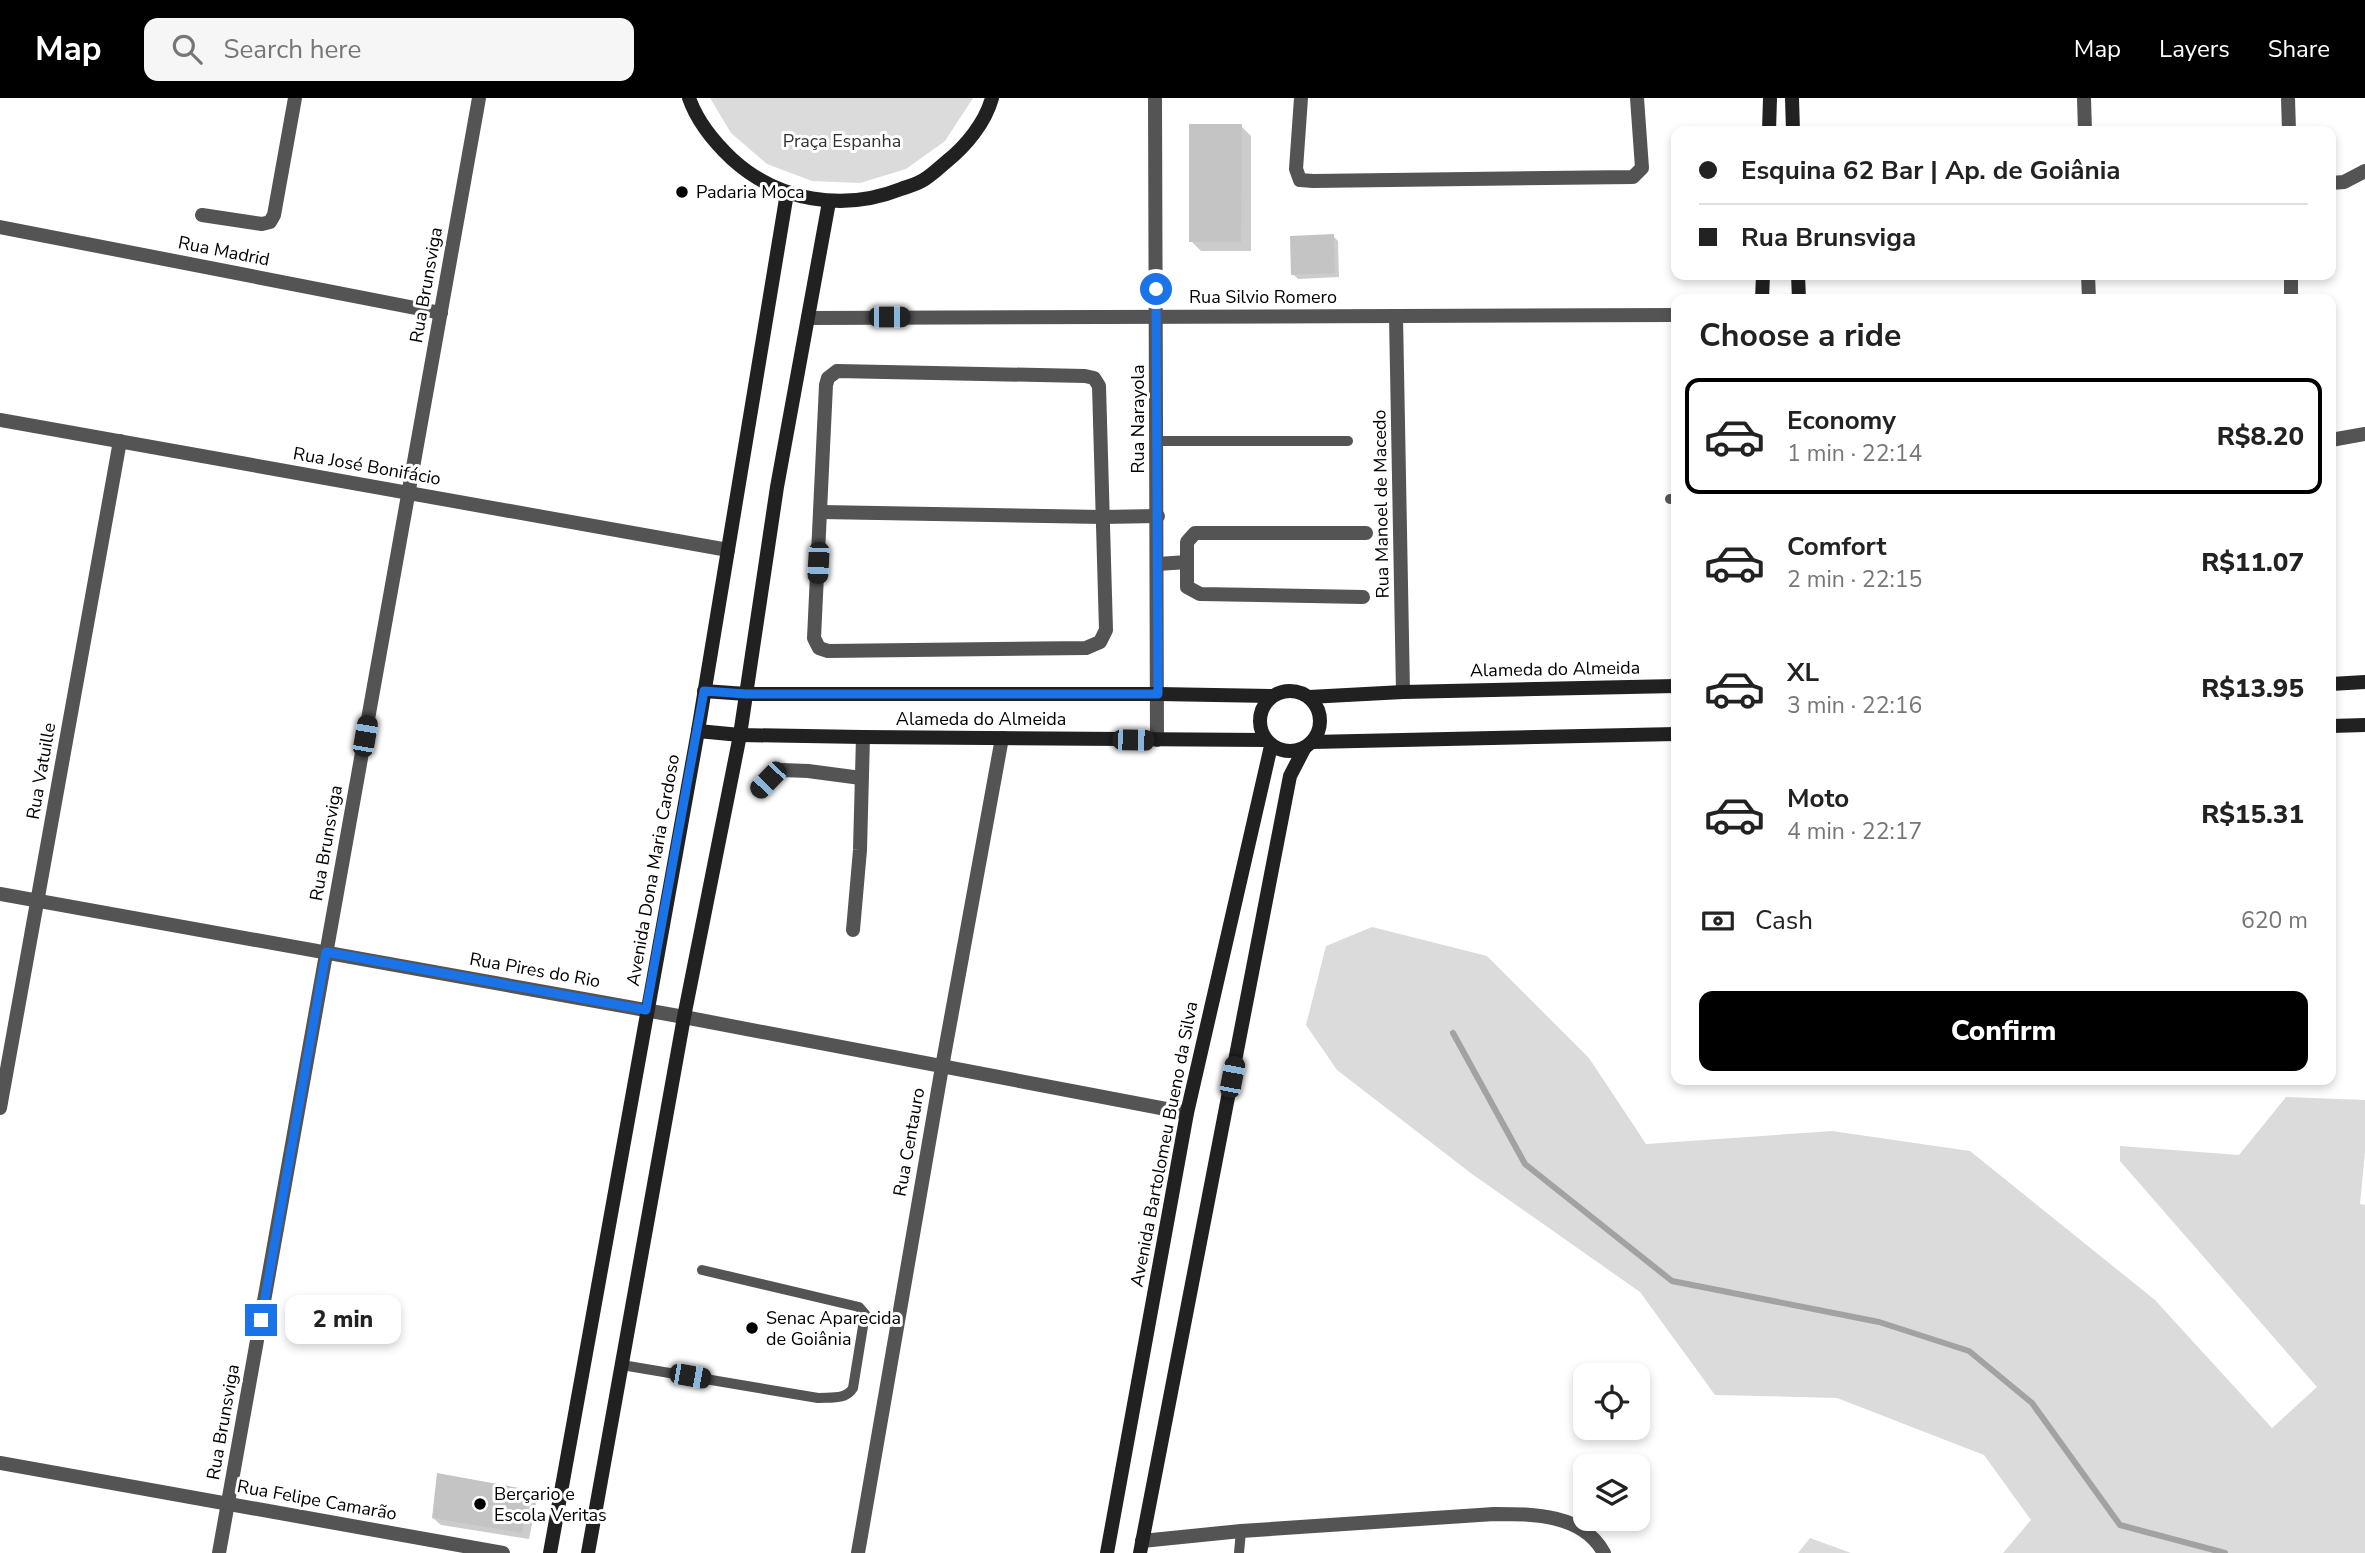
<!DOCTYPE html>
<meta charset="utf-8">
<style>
body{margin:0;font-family:"Nunito Sans",sans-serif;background:#f6f6f6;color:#222;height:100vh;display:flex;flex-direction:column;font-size:26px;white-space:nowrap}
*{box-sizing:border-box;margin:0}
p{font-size:23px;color:#767676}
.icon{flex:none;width:38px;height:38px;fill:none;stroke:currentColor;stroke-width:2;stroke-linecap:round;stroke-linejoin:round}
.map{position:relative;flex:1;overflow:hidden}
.side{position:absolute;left:1671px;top:196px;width:665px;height:791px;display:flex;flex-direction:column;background:#fff;border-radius:14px;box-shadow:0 4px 10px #0003}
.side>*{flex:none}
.hud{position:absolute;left:1671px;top:28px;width:665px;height:154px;border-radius:14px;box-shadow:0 4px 10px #0003;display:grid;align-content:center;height:154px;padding:0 28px;background:#fff}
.controls{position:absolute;left:1573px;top:1265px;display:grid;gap:14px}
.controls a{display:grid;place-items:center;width:77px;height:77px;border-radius:14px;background:#fff;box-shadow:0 4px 10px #0003;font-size:35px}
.end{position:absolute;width:32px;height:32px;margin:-16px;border:9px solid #1a73e8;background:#fff;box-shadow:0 0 0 4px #fff}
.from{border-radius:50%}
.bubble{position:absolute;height:49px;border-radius:14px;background:#fff;box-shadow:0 4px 10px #0003;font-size:23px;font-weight:800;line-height:49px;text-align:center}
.car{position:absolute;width:21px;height:42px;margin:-21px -10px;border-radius:9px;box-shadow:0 0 5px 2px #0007;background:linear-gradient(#222 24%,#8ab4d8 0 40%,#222 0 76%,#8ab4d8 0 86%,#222 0)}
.hud b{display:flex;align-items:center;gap:24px;height:66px;font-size:26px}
.hud b+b{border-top:2px solid #e0e0e0}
.hud i{width:18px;height:18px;background:#222}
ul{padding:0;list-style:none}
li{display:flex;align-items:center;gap:21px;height:116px;margin:0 14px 10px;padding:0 14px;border:4px solid transparent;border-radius:14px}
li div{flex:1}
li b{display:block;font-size:26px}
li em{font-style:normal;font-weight:800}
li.on{border-color:#000}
li>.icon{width:63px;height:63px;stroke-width:1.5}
h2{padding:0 28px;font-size:32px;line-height:84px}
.pay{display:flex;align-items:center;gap:18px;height:77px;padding:0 28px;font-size:26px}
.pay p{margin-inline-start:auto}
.button{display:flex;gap:14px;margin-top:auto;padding:14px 28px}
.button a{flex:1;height:80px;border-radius:14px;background:#000;color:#fff;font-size:28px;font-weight:800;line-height:80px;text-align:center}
header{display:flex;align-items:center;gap:42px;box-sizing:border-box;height:98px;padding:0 35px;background:#000;color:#fff}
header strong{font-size:33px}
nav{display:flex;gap:38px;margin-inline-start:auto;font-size:24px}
.search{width:490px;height:63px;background:#f6f6f6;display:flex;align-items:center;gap:18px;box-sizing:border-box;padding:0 24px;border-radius:14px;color:#767676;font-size:26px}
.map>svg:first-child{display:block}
.green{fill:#dbdbdb}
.shadow{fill:#0003}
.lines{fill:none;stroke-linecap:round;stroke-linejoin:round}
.stream{stroke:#a2a2a2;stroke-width:6}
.building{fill:#c4c4c4}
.lane{stroke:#545454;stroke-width:10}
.street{stroke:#545454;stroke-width:14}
.secondary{stroke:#212121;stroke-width:14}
.route{stroke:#1a73e8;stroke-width:9}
.poi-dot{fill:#000;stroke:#fff;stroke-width:2.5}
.labels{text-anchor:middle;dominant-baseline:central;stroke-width:6;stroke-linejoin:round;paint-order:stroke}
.park-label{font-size:18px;fill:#323232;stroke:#fff}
.poi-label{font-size:18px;fill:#000;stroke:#fff;text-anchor:start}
.street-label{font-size:18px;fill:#000;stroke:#fff}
</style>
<header>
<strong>Map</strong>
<div class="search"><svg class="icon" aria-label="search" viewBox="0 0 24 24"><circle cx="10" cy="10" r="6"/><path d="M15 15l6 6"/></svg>Search here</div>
<nav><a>Map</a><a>Layers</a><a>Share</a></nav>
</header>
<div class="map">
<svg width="2365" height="1455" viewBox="0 0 2365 1455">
<rect width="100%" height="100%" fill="#fff"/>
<g class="green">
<path d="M710,0h263l-28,43 -39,28 -46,14 -48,-2 -45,-17 -36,-31z"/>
<path d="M1372,829l115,29 102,102 57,86 186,-13 138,20 185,149 117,128 45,-41 -197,-226v-15l119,9 47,-58 79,3v52l-5,52 5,1v348h-362l28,-33 -47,-65 -147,-57 -122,-3 -75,-103 -168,-118 -135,-104 -31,-45 20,-79z"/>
<path d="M1810,1440l41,15h-53z"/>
</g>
<g class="shadow">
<path d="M1241,28l10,10v115h-50l-10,-10z"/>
<path d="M1333,138l5,5 1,36 -41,2 -5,-5z"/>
<path d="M530,1394l7,7 -8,40 -88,-14 -8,-7z"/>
</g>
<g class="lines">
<path class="stream" d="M1453,935l72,131 147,117 207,41 90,29 63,52 88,122 105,28"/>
</g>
<g class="building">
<path d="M1189,26h53l-1,118h-52z"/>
<path d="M1334,136l1,39 -44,2 -1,-39z"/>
<path d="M437,1375l93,17 -8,43 -90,-15z"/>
</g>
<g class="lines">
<g class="lane">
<path d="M1157,343h191"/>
<path d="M1670,401h6"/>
<path d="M622,1267l196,33c13,-1 28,2 35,-10l12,-74 -6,-7 -157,-37"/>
<path d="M1239,1455l2,-22"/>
</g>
<g class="street">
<path d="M1155,0l2,642"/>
<path d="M1301,0l-5,71 4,11 13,1 320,-4 9,-9 -5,-70"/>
<path d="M2084,0l1,33"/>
<path d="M2288,0l1,33"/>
<path d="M2331,85l13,-1 21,-11"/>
<path d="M202,117l60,9 8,-2 4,-7 21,-117"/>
<path d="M0,129l441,86"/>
<path d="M2088,177l1,24"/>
<path d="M2291,177v24"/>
<path d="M1396,218l7,376"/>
<path d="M808,220l868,-3"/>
<path d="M837,273l248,5 9,2 5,8 7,244 -6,12 -14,6 -258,3 -9,-3 -5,-10 12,-253 2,-7z"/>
<path d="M0,322l728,130"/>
<path d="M2331,342l34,-6"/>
<path d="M821,414l281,5 56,-1"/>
<path d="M1158,466l29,-2"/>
<path d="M1363,499l-163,-3 -13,-7v-45l8,-9h171"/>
<path d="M758,692l24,-20 26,1 53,7"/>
<path d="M0,796l684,123 503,96"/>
<path d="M853,832l7,-80 3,-113"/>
<path d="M0,1010l120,-667"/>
<path d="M0,1365l503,90"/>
<path d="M1142,1443l99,-10 253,-17c40,0 89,0 110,39"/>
<path d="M219,1455l260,-1455"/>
<path d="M858,1455l84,-486 60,-329"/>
</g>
<g class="secondary">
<path d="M689,0c8,23 25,44 43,61 46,42 111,53 169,30 8,-3 17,-5 24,-10 8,-5 14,-11 21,-17 20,-16 39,-39 46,-64"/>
<path d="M1792,0l1,33"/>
<path d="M1769,33l1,-33"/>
<path d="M1798,177l1,24"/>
<path d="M1762,201l1,-24"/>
<path d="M2331,586l34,-2"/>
<circle cx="1290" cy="623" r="30"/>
<path d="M704,593l42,3h412l113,2"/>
<path d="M1309,599l94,-5 273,-6"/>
<path d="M2331,628l34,-1"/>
<path d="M698,633l42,4 123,2 402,3"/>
<path d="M1312,644l364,-8"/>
<path d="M550,1455l148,-822 89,-538"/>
<path d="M588,1455l96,-536 56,-282 37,-248 52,-285"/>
<path d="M1107,1455l80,-440 84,-367"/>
<path d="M1140,1455l150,-777 14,-27"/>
</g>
</g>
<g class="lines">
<path class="route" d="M261,1222l65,-368 320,58 58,-319 42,3h412l-2,-405"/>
</g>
<g class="poi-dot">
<circle cx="682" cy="94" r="7"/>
<circle cx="752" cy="1230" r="7"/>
<circle cx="480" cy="1406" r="7"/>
</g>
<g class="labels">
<g class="park-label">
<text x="842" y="43">Praça Espanha</text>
</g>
<g class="poi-label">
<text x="696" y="94">Padaria Moca</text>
<text x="766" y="1220">Senac Aparecida<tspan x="766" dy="21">de Goiânia</tspan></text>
<text x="494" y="1396">Berçario e<tspan x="494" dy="21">Escola Veritas</tspan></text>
</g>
<g class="street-label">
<text transform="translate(224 153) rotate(11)">Rua Madrid</text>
<text transform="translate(426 187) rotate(-80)">Rua Brunsviga</text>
<text x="1263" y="199">Rua Silvio Romero</text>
<text transform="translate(1138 321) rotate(-90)">Rua Narayola</text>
<text transform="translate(367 368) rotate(10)">Rua José Bonifácio</text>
<text transform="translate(1381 406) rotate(-91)">Rua Manoel de Macedo</text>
<text transform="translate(1555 571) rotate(-1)">Alameda do Almeida</text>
<text x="981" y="621">Alameda do Almeida</text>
<text transform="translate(41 673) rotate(-80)">Rua Vatuille</text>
<text transform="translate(326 745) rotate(-80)">Rua Brunsviga</text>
<text transform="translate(653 772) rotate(-80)">Avenida Dona Maria Cardoso</text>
<text transform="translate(535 872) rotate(10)">Rua Pires do Rio</text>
<text transform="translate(909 1044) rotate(-80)">Rua Centauro</text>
<text transform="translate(1164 1046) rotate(-79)">Avenida Bartolomeu Bueno da Silva</text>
<text transform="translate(223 1324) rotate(-80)">Rua Brunsviga</text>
<text transform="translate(317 1402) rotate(10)">Rua Felipe Camarão</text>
</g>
</g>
</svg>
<div class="controls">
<a><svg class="icon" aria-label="locate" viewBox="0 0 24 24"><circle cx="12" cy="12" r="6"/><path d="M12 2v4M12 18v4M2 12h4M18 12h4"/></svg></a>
<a><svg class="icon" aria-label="layers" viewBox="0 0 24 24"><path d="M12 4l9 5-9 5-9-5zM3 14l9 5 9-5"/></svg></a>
</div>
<i class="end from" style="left:1156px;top:191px"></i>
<i class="end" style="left:261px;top:1222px"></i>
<div class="bubble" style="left:285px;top:1197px;width:116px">2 min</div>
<i class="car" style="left:889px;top:219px;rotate:90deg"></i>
<i class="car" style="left:818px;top:465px;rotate:183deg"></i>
<i class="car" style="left:365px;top:638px;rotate:10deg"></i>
<i class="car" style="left:1133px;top:642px;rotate:91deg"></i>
<i class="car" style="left:768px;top:682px;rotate:224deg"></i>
<i class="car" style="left:1232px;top:979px;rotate:11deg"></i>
<i class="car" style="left:690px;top:1278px;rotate:100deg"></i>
<div class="hud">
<b><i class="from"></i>Esquina 62 Bar | Ap. de Goiânia</b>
<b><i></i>Rua Brunsviga</b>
</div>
<section class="side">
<h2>Choose a ride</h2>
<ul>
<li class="on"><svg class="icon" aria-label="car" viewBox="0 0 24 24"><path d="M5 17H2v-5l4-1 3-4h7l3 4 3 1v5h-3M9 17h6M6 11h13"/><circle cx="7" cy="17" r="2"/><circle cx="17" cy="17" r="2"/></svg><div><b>Economy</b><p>1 min · 22:14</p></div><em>R$8.20</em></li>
<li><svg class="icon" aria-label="car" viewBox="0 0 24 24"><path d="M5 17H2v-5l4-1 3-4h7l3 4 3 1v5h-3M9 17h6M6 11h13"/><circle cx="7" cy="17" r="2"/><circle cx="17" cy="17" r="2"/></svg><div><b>Comfort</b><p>2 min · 22:15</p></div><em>R$11.07</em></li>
<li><svg class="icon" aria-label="car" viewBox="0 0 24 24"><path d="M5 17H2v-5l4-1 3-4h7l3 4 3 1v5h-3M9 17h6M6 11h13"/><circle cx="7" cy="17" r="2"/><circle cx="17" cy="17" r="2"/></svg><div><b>XL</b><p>3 min · 22:16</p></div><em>R$13.95</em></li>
<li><svg class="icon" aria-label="car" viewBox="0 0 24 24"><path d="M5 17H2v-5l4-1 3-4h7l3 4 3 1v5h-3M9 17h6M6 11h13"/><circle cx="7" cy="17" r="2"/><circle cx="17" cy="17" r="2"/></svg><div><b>Moto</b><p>4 min · 22:17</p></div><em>R$15.31</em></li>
</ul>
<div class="pay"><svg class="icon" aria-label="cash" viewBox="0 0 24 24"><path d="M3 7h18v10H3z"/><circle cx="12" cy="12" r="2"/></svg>Cash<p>620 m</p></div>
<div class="button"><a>Confirm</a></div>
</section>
</div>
